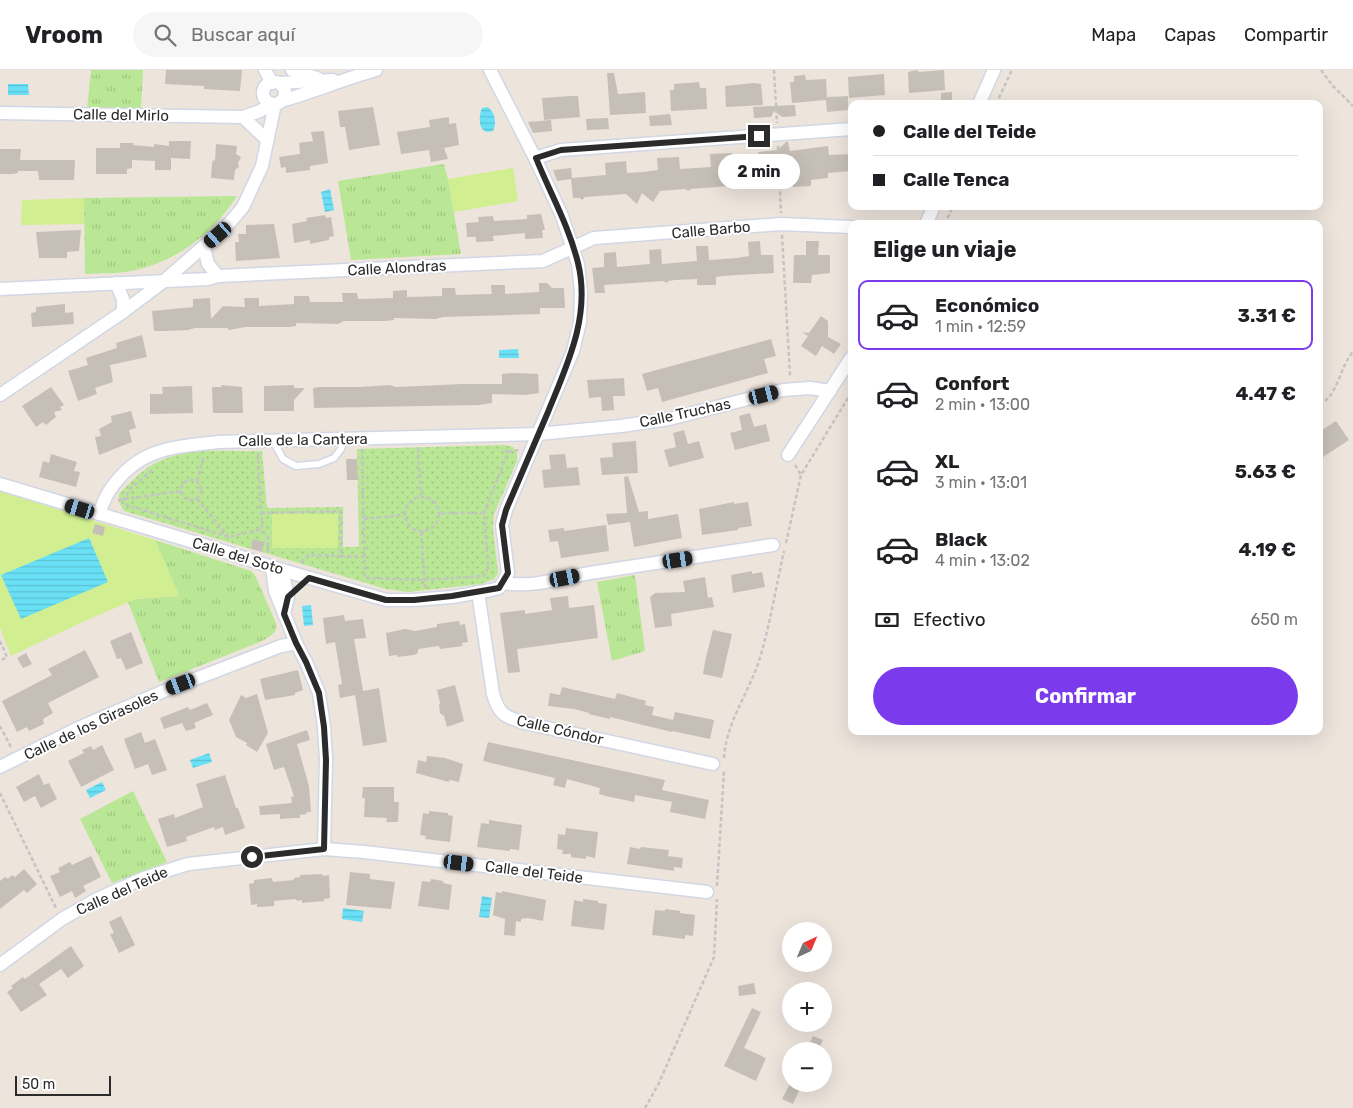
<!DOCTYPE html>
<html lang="es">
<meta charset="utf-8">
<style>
body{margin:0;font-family:Rubik,sans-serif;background:#f6f6f6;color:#202124;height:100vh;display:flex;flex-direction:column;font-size:19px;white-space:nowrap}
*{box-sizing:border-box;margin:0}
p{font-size:16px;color:#757577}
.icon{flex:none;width:28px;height:28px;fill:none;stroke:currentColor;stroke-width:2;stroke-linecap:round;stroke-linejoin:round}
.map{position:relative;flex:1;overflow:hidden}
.drawer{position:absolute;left:848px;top:150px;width:475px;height:515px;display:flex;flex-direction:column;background:#fff;border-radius:10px;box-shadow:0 5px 20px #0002}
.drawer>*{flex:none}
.top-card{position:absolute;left:848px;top:30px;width:475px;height:110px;border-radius:10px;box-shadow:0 5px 20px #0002;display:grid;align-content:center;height:110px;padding:0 25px;background:#fff}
.needle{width:32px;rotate:44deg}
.fabs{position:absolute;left:782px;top:852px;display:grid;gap:10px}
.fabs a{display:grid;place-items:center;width:50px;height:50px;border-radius:50%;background:#fff;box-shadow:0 5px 20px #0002;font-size:25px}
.scale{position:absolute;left:15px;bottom:12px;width:96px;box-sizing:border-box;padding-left:5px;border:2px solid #2b2b2b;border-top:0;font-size:14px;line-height:18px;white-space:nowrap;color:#2b2b2b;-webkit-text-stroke:4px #fff;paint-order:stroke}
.end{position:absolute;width:22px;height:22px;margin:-11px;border:6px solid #2b2b2b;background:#fff;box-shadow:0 0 0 2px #fff}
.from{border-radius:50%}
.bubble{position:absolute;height:35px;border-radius:18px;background:#fff;box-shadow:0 5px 20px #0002;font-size:16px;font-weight:700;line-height:35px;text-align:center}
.car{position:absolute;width:15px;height:30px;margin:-15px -8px;border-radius:6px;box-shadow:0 0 4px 1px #0007;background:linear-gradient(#222 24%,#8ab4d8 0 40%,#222 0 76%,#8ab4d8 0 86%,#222 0)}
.top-card b{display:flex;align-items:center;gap:18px;height:48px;font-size:19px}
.top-card b+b{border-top:1px solid #e0e0e0}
.top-card i{width:12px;height:12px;background:#202124}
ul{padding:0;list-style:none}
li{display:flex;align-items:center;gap:15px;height:70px;margin:0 10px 8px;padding:0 15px;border:2px solid transparent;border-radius:10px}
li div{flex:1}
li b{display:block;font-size:19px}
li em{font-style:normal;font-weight:700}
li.active{border-color:#7c3aed}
li>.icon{width:45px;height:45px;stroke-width:1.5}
h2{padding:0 25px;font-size:22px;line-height:60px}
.pay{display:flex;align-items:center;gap:12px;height:55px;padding:0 25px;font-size:19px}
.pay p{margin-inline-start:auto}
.cta{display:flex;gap:10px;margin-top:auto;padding:10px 25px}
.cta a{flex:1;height:58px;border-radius:30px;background:#7c3aed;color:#fff;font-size:20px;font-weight:700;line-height:58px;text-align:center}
header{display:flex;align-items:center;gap:30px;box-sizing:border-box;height:70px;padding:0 25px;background:#fff;border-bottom:1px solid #e0e0e0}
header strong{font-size:24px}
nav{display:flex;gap:28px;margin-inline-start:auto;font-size:18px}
.search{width:350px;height:45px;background:#f6f6f6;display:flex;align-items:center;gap:12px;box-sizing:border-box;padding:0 18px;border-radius:28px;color:#757577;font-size:19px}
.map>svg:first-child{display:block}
.grass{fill:url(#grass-tufts)}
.park{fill:url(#park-dots)}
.pitch{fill:#d1ef90}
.water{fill:url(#water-rules)}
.building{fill:#c6bfb8}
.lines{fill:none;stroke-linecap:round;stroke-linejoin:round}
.service-casing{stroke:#d1d7e4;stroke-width:9}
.minor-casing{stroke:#d1d7e4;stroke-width:15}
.path{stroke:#c4c4c4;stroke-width:2.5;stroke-dasharray:4 2.5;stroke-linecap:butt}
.service{stroke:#fff;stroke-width:6}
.minor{stroke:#fff;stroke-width:12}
.route{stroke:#2b2b2b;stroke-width:6}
.labels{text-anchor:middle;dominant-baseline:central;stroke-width:4;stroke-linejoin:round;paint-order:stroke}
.street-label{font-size:15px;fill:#2b2b2b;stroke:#fff}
</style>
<header>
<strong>Vroom</strong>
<div class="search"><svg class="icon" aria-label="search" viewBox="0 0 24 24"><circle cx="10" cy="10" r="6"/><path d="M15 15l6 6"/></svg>Buscar aquí</div>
<nav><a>Mapa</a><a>Capas</a><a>Compartir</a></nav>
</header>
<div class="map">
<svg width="1353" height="1038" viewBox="0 0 1353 1038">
<defs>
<pattern id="grass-tufts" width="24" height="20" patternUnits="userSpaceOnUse" patternTransform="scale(1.25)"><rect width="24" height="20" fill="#bae795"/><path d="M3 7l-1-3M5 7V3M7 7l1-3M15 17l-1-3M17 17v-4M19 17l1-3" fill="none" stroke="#a0c681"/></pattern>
<pattern id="park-dots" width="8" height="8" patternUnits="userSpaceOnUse" patternTransform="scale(1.25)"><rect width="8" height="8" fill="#bae795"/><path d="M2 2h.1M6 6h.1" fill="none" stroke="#a0c681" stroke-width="1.8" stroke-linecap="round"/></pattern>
<pattern id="water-rules" width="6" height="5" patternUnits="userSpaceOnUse" patternTransform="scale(1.25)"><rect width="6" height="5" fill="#69e0f5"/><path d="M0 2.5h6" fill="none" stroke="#5bc0d2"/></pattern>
</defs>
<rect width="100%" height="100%" fill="#ede4dc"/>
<g class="grass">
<path d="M91,0h52l-2,39h-54z"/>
<path d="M444,94l4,15 13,75 -110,6 -13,-79z"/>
<path d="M237,126c-25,38 -57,63 -101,74 -16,4 -34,3 -51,4l-1,-76z"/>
<path d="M155,470l96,31 4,4 20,46c5,11 -5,15 -13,20l-103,41 -31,-80 8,-3 43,-3z"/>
<path d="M635,505l10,76 -33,10 -15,-79z"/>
<path d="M133,721l34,71 -55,21 -32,-64z"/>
</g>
<path class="park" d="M506,375l7,2 4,6v8l-23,53 -1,14 5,45 -4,6 -13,5 -73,8 -22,-3 -124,-37 2,-10 -11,-3 -2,10 -127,-38 -5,-9v-8c12,-12 26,-28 43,-34 30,-13 67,-8 100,-9l5,57 76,-1v40h16l-2,-98z"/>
<g class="pitch">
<path d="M513,98l5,33 -64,11 -6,-33z"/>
<path d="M84,128v26l-63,1 1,-25z"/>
<path d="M0,421l155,49 24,56 -43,3 -49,21 -76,36 -11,-28z"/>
<rect x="272" y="444" width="66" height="34"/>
</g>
<g class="water">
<path d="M8,14h20l1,11h-21z"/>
<path d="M488,37c7,6 9,15 5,24 -15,5 -15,-14 -11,-23z"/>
<path d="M330,119l4,21 -9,2 -4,-20z"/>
<path d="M518,279l1,9h-20v-8z"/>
<path d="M89,468l19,44 -87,37 -20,-44z"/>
<path d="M311,535l2,20 -9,1 -2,-20z"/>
<path d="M209,683l3,9 -19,6 -3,-8z"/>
<path d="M102,712l4,8 -16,8 -4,-8z"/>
<path d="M482,826l10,2 -3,20 -10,-1z"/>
<path d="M343,838l21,3 -2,11 -20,-3z"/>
</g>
<g class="building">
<path d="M166,0h76l-2,21 -36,-2v-3l-39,-2z"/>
<path d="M917,0l2,2 25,-2 1,20 -36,3 -1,-21z"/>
<path d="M607,3h7l4,21 27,-2 1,21 -36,2z"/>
<path d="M884,4l1,21 -36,3 -1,-21z"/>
<path d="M805,5l1,5 20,-1 1,18 21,-1v14l-21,2 -1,-12 -34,3 -2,-21h4v-6z"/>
<path d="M699,12l1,6h6l1,21 -36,2 -1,-21h4v-6z"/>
<path d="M754,13l7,1 2,21 -37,2 -1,-21z"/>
<path d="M952,22v11h-11v-10z"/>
<path d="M571,26h7l2,21 -36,3 -2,-22z"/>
<path d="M795,35l1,11 -14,1 -8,-6 -3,6 -17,1 -1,-11z"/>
<path d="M373,37l7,38 -31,5 -4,-23h-5l-2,-16z"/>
<path d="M670,44l2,11 -22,1 -1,-10z"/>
<path d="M449,47v7l7,-1 3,22 -15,3 4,11 -17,3 -2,-12 -28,4 -4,-22 33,-5 -1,-7z"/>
<path d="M608,48l1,11 -22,1 -1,-11z"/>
<path d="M551,50l1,11 -19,2 -5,-11z"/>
<path d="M324,61l4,32 -18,3v4l-24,3v-6l-5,1 -2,-11 21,-3 -1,-11 14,-2 -2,-9z"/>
<path d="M169,71h22l-1,18 -19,-1v12h-16v-9l-23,-1v8l-5,1v5h-31v-26h24v-5h13v2l21,2v-3l15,2z"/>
<path d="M786,72h2l2,9 38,-5 1,9 22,-1v17l-23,2v5l-17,2v6l-18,1 -2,-25 -25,1 2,20 -77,6 -3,2 -3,-2 -25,2 -7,11 -11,-9 -5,11 -11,-10 -41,3 -3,3 -2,-2h-7l-2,-19 -14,2 -4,-11 18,-2 1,10 34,-3 -1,-12 21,-2 1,12 16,-1 15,-2 -1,-12 22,-1 1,12 31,-2 -1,-13 22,-1 1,12 26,-2 -1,-11 20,-2z"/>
<path d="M216,74l21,2 -1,8 5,3 -3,6 1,4 -4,3 -1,10 -23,-2 1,-14 1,-4 2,1z"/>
<path d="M0,79h21l-1,11h55l-1,20h-35l-1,-9h-20v2l-6,1h-12z"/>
<path d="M541,144l4,16h-3l1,8 -18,1v-6l-21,2 -11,1 1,5 -18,1v-5h-9l-1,-14 13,-1 -1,-5 15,-1 1,5 33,-2v-4z"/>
<path d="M325,145l1,3 5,-1 3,19 -5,1v3l-19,4v-4l-16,3 -2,-19 15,-3 -1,-3z"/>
<path d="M274,154l6,34 -44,3 -1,-19h4l-1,-8h8v-9z"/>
<path d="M81,160l-2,21 -12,1v6h-28l-3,-26z"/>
<path d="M760,171l1,14h12l1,18 -52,3 -6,1v8h-19v-6l-22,1 -7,1v2l-5,-2 -59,4 1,8h-10l-3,-25 12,-1v-14l12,-1 1,15 33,-3 -1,-14 12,-1 1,15 23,-2 12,-1 -1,-15h12l1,14 28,-2 12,-2 -1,-14z"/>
<path d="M806,171h13l-1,14h12v18l-18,2 -1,8h-18l1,-28h12z"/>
<path d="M539,213h8l5,5h12l1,20h-25v6l-97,3 -8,2 -41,-1v2l-9,1h-41l-6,3 -42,-1v3l-7,1h-43l-18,3v-2h-33l-7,2 -22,1h-12l-2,-20 41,-4v-8l17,-1 1,21 12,-13 22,1 -1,-9h15v8l35,-2v-8h15l1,6h33l-1,-9h15l1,6 35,-1v-7l14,-1v7l35,-1v-8h13l1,7 36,-1 -1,-9h14v9l18,-1 16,-1z"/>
<path d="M65,234v9l8,-1 1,12 -42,3 -1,-14 5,-1v-5z"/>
<path d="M821,246l7,5v16l13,7 -7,10 -12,-8 -6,10 -15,-10 7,-10 -6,-4 7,1z"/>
<path d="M142,265l5,22 -37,8 3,17 -18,6 2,6 -19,7 -10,-30 20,-6 -2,-7 31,-10 -1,-5z"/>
<path d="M771,269l5,17 -12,3 4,14 -106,29 -4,-14 -11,3 -5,-17z"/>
<path d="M513,303l25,1 1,19 -14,2 -33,-1v9l-13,2 -165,3 -1,-20 6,-1h41l30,-2 6,2 66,-3h40v-10z"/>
<path d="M624,308l1,18h-12l1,14 -12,1 -1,-14 -12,1 -2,-18z"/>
<path d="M221,315l21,2 1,26h-30l-1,-26h10z"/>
<path d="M294,315v3h11l-11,12v11h-30v-25z"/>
<path d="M192,316l1,27 -43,1v-20h13l-1,-7z"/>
<path d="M51,317l13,18 -4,2 2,3 -8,2 2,5 -10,8 -3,-3 -7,5 -14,-21z"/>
<path d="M131,341l5,17 -7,2 3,12 -33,13 -4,-18 6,-1 -2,-7 13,-7 -1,-6z"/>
<path d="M750,343l4,14 12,-3 4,17 -35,9 -5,-17 12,-3 -3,-14z"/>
<path d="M1336,351l13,19 -26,17 -4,-6v-19z"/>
<path d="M684,360l4,14 11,-3 5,17 -35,9 -5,-17 12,-3 -3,-14z"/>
<path d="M636,371l2,32 -36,2 -2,-17 13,-1 -1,-14z"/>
<path d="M51,384l26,8 -3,9 6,1 -4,15 -37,-10 4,-16 6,2z"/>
<path d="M565,384l2,14 11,-1 2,18 -36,3 -2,-18 9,-1 -2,-14z"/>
<path d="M346,389h11l1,21h-11z"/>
<path d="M628,406l11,36 9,-1v8l30,-5 4,24 -48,9 -4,-25 -22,3 -2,-11 21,-1 -3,-36z"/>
<path d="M734,432v2l14,-2 4,24 -14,2v2l-36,5 -3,-26z"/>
<path d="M95,454l10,3 -2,9 -11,-3z"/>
<path d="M606,455l3,26 -48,7 -3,-17 -8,1 -2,-12 16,-2v3z"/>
<path d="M253,469l12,3 -3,10 -11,-3z"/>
<path d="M752,501v3l10,-2 3,15 -32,6 -2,-18z"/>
<path d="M705,507l3,21 4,-1 2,10 -43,7 1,12 -17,2 -5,-31 5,-4 30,-1 -2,-11z"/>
<path d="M568,526l1,12 25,-3 4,33 -81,11 3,23 -12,1 -8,-60 25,-3v4l27,-4 -2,-12z"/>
<path d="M344,545l1,6 18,-2 3,19 -12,1 9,52 16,-3 8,54 -24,4 -8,-51 -15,3 -2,-13 4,-1 -7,-42 -9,2 -3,-26z"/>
<path d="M459,551l1,4 5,-1 3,18 -6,1 1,3 -23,3 -1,-3 -21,3v4l-4,2 -17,2v-2l-8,1 -3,-23 19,-4 10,2 22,-4v-3z"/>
<path d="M713,560l19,4 -10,44 -19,-4 3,-17z"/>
<path d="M131,562l12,31 -17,7 -5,-12 -4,1 -7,-18z"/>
<path d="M85,580l14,27 -51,26 5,10 -10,6 1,5 -15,7 -2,-4 -10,5 -15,-31 50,-26 -4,-6z"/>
<path d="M26,583l6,11 -9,4 -6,-10z"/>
<path d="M298,600l5,20 -8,3v2l-30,5 -5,-21z"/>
<path d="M455,615l9,36 -17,6 -3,-11 -4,-3 -1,-8 1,-2 -3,-13z"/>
<path d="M562,617l53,12 2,-6 29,8 -1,4 9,2 -2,8 21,5 2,-8 39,8 -4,19 -38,-8v1l-62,-15v2l-21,-5v-1l-15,-4 -26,-3 2,-13 10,2z"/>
<path d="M257,624l11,39 -11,19 -11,-7 1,-2 -11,-6 -7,-17 12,-25 5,3z"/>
<path d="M207,633l6,12 -19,8 2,5 -10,3 -4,-8 -18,6 -4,-11 28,-11 2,3z"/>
<path d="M307,660l3,10 -13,4 12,42 2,26h-5l1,2 -7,1v3h-6l-14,1v-5l-20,1 -1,-9 33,-3 -1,-6 3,-1 -10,-29 -10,3 -8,-26z"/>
<path d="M141,662l4,11 10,-4 12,31 -15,5 -4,-11 -13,5 -11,-30z"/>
<path d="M488,672l177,38 -3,10 47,10 -4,19 -35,-7 2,-10 -37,-7 -1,7 -28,-6 -7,-2 1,-6 -33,-9 -2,9 -12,-3 2,-7 -72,-17z"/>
<path d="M102,675l12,25 -33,17 -13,-26 16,-8 -2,-3 9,-4 2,4z"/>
<path d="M427,686l18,2 18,6 -4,18 -10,-2v2l-33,-9 2,-13 8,2z"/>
<path d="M39,704l5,11 5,-2 8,16 -16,9 -6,-12 -11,6 -8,-15z"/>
<path d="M225,705l11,33h2l7,20 -20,7 -2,-8 -8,3 -1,-3 -28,10 1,4 -20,6 -9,-28 16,-5 1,4 28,-11 -7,-23z"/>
<path d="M363,717h31v15h5l-1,20h-12l1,-4 -23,-1 1,-19h-3z"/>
<path d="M429,741l19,2v2l5,1 -3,26 -25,-3 1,-3 -6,-1 3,-22 6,1z"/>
<path d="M489,750l33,5 -3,25 -9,-1v2l-33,-4 4,-24 8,1z"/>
<path d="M566,758l32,4 -3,26 -9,-2v3l-15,-2v-3h-9l1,-4 -6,-1 1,-15 7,1z"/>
<path d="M630,777l10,2 1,-2 28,3 -1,6 15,2 -1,10 -8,-1v4l-47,-7z"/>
<path d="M91,786l10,21 -18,9 3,5 -11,7 -3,-7 -12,6 -10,-21 10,-4 -2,-4 12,-6 2,3z"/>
<path d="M24,799l13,15 -10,9 -3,-3 -24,19v-28l5,-4 3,2 4,-4 3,2z"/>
<path d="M350,802l20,2v5l25,3 -4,27 -45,-4z"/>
<path d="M322,804l1,2 6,-1 1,23 -6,1v2l-22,2v-3l-5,1 -1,-2 -22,2v5l-17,1v-3l-6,1 -2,-21 5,-1v-3l18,-2 1,4 21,-2v-2l6,-1v-2z"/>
<path d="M431,809l12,2v2l9,2 -3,25 -31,-4 4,-25 8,1z"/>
<path d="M502,821l44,9 -3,21 -15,-3 -7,1v3l-5,-1 -1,15 -11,-1 1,-16 -12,-4 3,-23 6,1z"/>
<path d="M583,829l15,2v2l9,1 -3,26 -33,-4 3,-26 9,2z"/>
<path d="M665,839l15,2v2l15,2 -2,21 -8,-1v4l-33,-4 3,-25 10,1z"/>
<path d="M121,846l14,29 -16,8 -9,-19 4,-1 -5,-11z"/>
<path d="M71,876l13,20 -16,12 -7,-9 -22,15 8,11 -26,17 -14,-20 6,-4 -2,-2 12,-9 2,2z"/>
<path d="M754,913l2,11 -17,2 -1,-10z"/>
<path d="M752,938l9,4 -17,36 22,10 -10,23 -32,-15z"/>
<path d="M813,966l10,4 -5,11h-12z"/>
<path d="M790,1014h12l-9,20 -11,-5z"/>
</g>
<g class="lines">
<g class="service-casing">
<path id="service" d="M273,371l10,18 13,7 23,-2 15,-6 7,-9 3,-10"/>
</g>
<g class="minor-casing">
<g id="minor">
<path d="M265,0l7,13"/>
<path d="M292,0l25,8"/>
<path d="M490,0l45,88 27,58 16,48 3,28 -1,30 -7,29 -67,159 -4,15 6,48 -5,10"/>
<circle cx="274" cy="23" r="11"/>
<path d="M279,13l54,-3"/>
<path d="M281,31c32,-9 63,-22 95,-31"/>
<path d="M979,34l15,-34"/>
<path d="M0,43l243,4 17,-6 11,-7"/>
<path d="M243,47l24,23"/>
<path d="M535,88l26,-8 290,-21"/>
<path d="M926,154l8,-18"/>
<path d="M204,177l4,17 10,12"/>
<path d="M116,213l7,16v13"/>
<path d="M0,219l208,-10 10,-3 325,-15 51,-23 187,-14 70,3"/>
<path d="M0,325l123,-83 41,-31 63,-55 16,-19 19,-41 13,-62"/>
<path d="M788,385l63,-97"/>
<path d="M0,414l217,65 55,18 114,33h28l38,-3 39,-7 8,-2 4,-5c30,5 58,-5 87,-10 61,-9 122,-19 183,-28"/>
<path d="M99,444c3,-8 6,-17 11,-24 28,-42 63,-43 108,-48l320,-8 83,-8 48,-7 114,-29 27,-2 20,3"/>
<path d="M272,497l3,24 21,52 10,19 13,31 5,34 2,32 -2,90"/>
<path d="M282,500l6,27 -4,17"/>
<path d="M478,522l15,102c6,21 12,23 32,29l188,41"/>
<path d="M0,697l76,-38 88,-38 117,-45 15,-3"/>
<path d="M0,895l62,-46 35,-20 47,-21 44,-14 136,-15 40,3 343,40"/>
</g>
</g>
<g class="path">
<path d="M774,0l3,53"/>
<path d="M1321,0l12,16 20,20"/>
<path d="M996,34l16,-34"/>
<path d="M778,76l3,67"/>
<path d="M945,154l8,-18"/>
<path d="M782,165l8,141"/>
<path d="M1325,331c14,-12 15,-34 28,-49"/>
<path d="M418,378l3,48"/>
<path d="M362,379l3,129 60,2 59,-4 4,-8 -4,-55 24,-61 -6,-3"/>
<path d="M508,382l11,-2"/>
<path d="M258,383l4,76 6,9v16"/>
<path d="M795,395l6,10"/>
<path d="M152,400l-21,18 -7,11 3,6 102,32 33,-8"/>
<circle cx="191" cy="420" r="10"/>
<path d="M197,411l7,-25"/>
<circle cx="422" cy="444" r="17"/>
<path d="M197,429l31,37"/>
<path d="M118,430l63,-9"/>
<path d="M261,443l79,-2 1,45 -32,-1 -9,8"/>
<path d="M441,443h43"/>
<path d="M364,449l40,-4"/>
<path d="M421,462l4,56"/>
<path d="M786,473l15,-68 50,-82"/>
<path d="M341,486l23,1"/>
<path d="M0,571l7,16 -7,4"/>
<path d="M0,656l12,23"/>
<path d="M724,688c2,-35 24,-64 35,-97 11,-36 17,-74 25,-110"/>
<path d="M0,723l56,115"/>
<path d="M717,816l7,-115"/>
<path d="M645,1038l14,-25 55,-126 3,-58"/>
</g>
<use href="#service" class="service"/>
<use href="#minor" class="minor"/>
</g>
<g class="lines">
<path class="route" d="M252,787l72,-8 2,-89 -2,-33 -5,-34 -13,-31 -10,-19 -12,-29 4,-17 21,-19 77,22h28l38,-4 47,-8 9,-15 -6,-48 4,-15c14,-33 28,-65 42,-98 19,-47 43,-96 30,-149 -9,-37 -28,-70 -42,-105l25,-8 198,-14"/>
</g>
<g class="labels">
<g class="street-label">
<text transform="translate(121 45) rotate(1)">Calle del Mirlo</text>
<text transform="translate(711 160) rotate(-5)">Calle Barbo</text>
<text transform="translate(397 198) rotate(-3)">Calle Alondras</text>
<text transform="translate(685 343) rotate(-12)">Calle Truchas</text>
<text transform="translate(303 370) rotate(-1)">Calle de la Cantera</text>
<text transform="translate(238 486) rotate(17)">Calle del Soto</text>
<text transform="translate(91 655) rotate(-25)">Calle de los Girasoles</text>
<text transform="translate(560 660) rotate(13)">Calle Cóndor</text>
<text transform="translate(534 802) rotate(7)">Calle del Teide</text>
<text transform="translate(122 821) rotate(-24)">Calle del Teide</text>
</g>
</g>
</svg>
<div class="fabs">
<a><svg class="needle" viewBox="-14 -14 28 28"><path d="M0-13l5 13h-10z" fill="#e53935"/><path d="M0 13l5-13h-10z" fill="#757577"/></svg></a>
<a>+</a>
<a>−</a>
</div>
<div class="scale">50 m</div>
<i class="end from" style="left:252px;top:787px"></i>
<i class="end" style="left:759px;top:66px"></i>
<div class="bubble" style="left:718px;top:84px;width:82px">2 min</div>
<i class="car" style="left:218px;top:165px;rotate:229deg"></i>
<i class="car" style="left:764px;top:325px;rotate:76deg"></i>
<i class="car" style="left:80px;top:439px;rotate:287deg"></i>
<i class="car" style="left:678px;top:490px;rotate:81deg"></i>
<i class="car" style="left:565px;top:508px;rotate:79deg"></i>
<i class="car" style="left:181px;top:614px;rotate:249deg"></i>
<i class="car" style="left:459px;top:793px;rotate:97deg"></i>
<div class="top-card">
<b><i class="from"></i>Calle del Teide</b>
<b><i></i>Calle Tenca</b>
</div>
<section class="drawer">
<h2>Elige un viaje</h2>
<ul>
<li class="active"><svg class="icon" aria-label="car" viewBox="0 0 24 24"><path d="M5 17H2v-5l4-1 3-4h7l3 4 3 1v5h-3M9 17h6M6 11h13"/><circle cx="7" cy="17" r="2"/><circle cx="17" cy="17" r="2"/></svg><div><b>Económico</b><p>1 min · 12:59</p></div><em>3.31 €</em></li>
<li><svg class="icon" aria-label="car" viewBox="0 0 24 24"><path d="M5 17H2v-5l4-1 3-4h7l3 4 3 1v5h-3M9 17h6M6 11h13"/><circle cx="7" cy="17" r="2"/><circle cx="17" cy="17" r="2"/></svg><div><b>Confort</b><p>2 min · 13:00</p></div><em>4.47 €</em></li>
<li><svg class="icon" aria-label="car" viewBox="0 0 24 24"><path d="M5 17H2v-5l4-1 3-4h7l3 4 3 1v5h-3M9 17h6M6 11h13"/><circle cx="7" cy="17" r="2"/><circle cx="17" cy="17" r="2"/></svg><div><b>XL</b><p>3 min · 13:01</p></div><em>5.63 €</em></li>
<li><svg class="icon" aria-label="car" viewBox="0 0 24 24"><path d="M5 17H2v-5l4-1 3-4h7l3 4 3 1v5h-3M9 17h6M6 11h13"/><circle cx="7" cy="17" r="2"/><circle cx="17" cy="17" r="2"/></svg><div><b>Black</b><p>4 min · 13:02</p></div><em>4.19 €</em></li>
</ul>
<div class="pay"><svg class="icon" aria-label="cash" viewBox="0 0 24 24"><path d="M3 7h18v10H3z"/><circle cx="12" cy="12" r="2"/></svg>Efectivo<p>650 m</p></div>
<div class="cta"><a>Confirmar</a></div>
</section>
</div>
